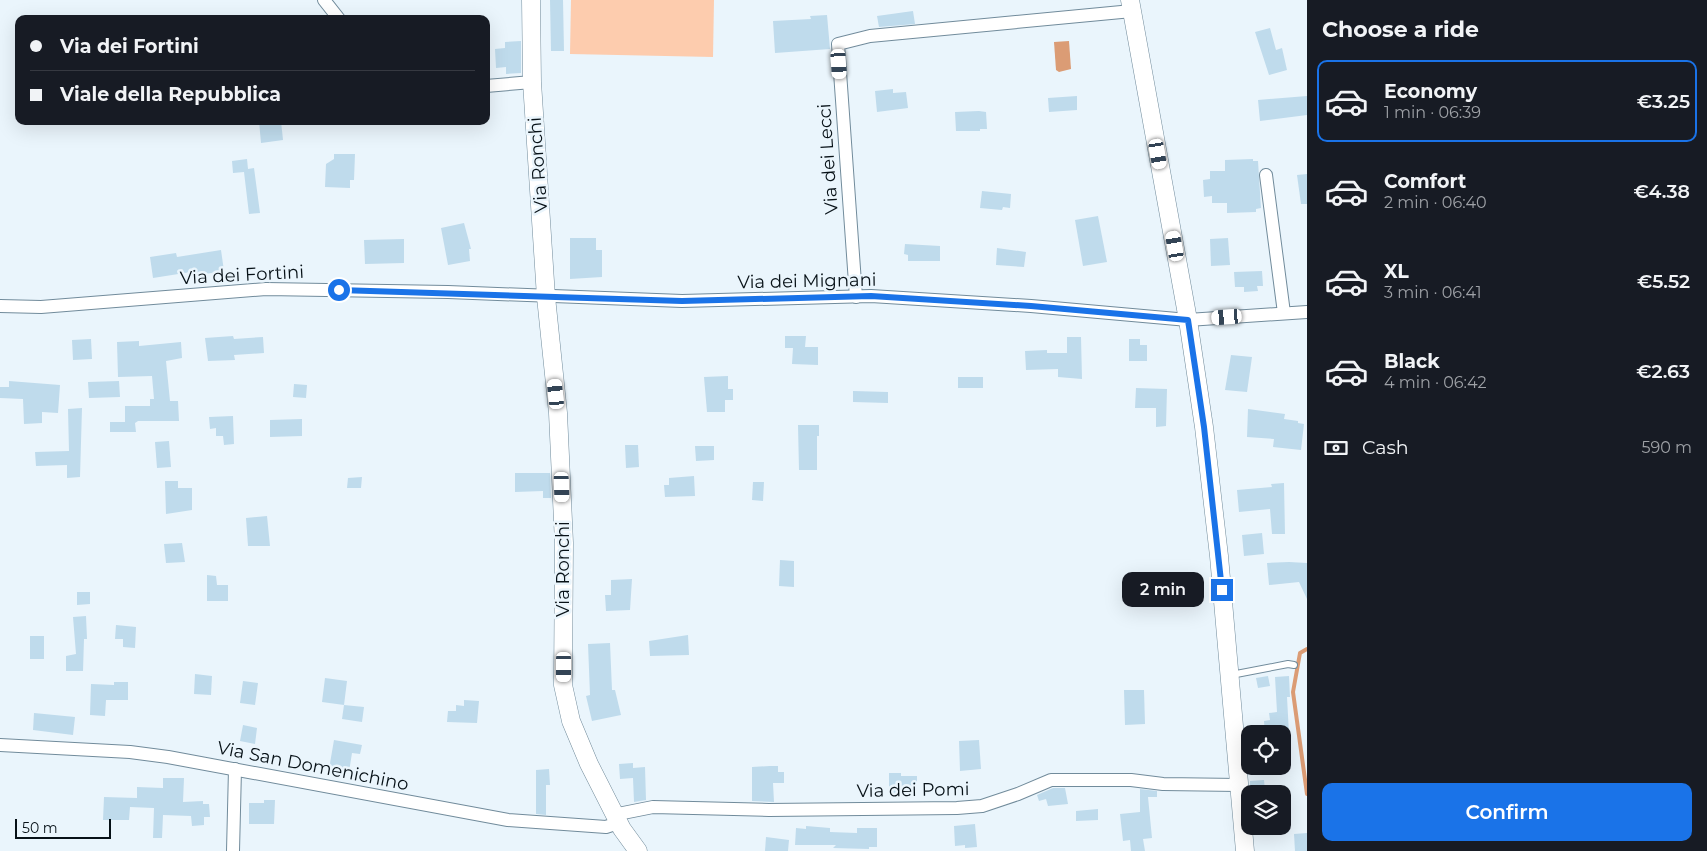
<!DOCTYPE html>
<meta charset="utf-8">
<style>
body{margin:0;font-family:Montserrat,sans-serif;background:#242831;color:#f1f3f6;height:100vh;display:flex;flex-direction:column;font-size:19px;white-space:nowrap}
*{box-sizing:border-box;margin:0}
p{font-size:16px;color:#9ea1a6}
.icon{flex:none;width:28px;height:28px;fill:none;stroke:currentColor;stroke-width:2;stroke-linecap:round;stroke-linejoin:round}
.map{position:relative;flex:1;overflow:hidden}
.drawer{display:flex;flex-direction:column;background:#171b24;width:400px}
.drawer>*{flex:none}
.guide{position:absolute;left:15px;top:15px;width:475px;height:110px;border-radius:10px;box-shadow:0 5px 20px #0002;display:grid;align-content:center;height:110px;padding:0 15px;background:#171b24}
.fabs{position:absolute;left:1241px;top:725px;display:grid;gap:10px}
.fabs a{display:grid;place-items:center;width:50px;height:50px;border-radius:10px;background:#171b24;box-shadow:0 5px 20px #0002;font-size:25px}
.scale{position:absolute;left:15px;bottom:12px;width:96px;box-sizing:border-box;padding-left:5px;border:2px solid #071117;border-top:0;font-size:14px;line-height:18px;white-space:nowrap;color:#071117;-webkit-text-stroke:4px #eaf5fc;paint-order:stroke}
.end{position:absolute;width:22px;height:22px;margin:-11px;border:6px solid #1a73e8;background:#fff;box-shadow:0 0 0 2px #fff}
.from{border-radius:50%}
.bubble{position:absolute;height:35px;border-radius:10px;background:#171b24;box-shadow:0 5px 20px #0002;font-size:16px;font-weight:600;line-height:35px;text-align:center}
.car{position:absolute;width:15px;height:30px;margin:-15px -8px;border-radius:6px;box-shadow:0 0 4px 1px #0007;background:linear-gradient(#fff 24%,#345 0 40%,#fff 0 76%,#345 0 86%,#fff 0)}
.guide b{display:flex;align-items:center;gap:18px;height:48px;font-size:19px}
.guide b+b{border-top:1px solid #363941}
.guide i{width:12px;height:12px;background:#f1f3f6}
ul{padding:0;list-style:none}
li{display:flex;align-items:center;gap:15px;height:82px;margin:0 10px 8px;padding:0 5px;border:2px solid transparent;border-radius:10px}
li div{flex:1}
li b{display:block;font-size:19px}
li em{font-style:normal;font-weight:600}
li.on{border-color:#1a73e8}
li>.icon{width:45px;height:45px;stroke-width:1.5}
h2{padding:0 15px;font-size:22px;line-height:60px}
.pay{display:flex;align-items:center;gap:12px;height:55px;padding:0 15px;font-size:19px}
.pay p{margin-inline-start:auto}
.primary-button{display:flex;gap:10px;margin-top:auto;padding:10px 15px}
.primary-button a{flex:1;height:58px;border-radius:10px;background:#1a73e8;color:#fff;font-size:20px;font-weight:600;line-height:58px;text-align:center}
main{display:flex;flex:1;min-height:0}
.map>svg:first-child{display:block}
.green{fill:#fdccae}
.water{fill:#db9c75}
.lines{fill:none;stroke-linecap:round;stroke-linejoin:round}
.stream{stroke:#db9c75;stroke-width:4}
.building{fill:#bfdbec}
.lane-casing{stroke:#718b9b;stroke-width:8}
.street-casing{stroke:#718b9b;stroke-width:14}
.secondary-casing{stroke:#718b9b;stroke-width:19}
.lane{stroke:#fff;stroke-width:6}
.street{stroke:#fff;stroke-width:12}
.secondary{stroke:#fff;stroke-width:18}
.route{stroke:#1a73e8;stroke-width:6}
.labels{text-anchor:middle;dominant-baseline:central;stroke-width:5;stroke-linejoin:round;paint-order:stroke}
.street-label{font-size:18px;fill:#071117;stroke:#eaf5fc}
</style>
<main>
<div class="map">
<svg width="1307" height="851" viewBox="0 0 1307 851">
<rect width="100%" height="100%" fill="#eaf5fc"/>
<path class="green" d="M571,0h143l-1,57 -143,-3z"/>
<path class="water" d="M1069,41l2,28 -12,3 -3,-2 -2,-28z"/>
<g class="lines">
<path class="stream" d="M1307,649l-7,4 -7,39 14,102"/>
</g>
<g class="building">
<path d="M550,0h13l1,51h-13z"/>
<path d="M913,11l2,13 -36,3 -2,-11z"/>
<path d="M827,15l3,34 -55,4 -2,-32 38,-2 -1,-3z"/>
<path d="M1270,28l6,22 6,-2 5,22 -18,5 -14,-43z"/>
<path d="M521,41v32l-15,1v-7l-10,1 -1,-19 10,-1v-6z"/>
<path d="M893,89v4l13,-1 2,16 -31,4 -2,-21z"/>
<path d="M1077,96v14l-28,2 -1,-14z"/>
<path d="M1307,96v19l-47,6 -2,-21z"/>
<path d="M979,111l7,1 1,17h-7v2h-24l-1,-19z"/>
<path d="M259,121h22l2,19 -22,3z"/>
<path d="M334,154h21l-1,26h-4v8l-25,-1 1,-23 8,-5z"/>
<path d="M247,159l1,10 6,-1 6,45 -11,1 -5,-42 -11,1 -1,-12z"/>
<path d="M1253,159v2h5l3,47 -5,1v3l-29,1v-10h-15v-7l-8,1 -1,-17 7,-1v-8h15v-11z"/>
<path d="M1307,174v30h-6l-4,-29z"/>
<path d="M982,191l29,3 -1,14 -7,-1 -1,3 -22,-2z"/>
<path d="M1098,216l9,46 -24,4 -8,-46z"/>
<path d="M464,223l7,26h-2l1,12 -22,4 -7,-37z"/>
<path d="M570,238h26v12h6v27l-32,2z"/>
<path d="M1228,238l2,27 -19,1 -1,-27z"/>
<path d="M404,239v24l-39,1 -1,-24z"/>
<path d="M905,244l35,2v15h-32v-6l-4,-1z"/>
<path d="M997,248l29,4 -2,15 -28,-2z"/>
<path d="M221,250l3,21 -32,5 -1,-4 -38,6 -3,-21 26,-4 1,4z"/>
<path d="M1262,271l1,15h-6l1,5 -14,1v-5h-9l-1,-15z"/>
<path d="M233,336l1,3 29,-2 1,16 -30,2 1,5 -27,1 -3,-23z"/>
<path d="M785,336h21l-1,11h13v18l-26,-1 1,-16h-8z"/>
<path d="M1067,337h14l1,42 -24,-2v-8l-32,1 -1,-19 22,-1v3h20z"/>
<path d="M91,339l1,20 -19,1 -1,-20z"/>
<path d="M1129,339h11v6h7v16h-18z"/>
<path d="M139,341v5l42,-4 1,16 -16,3 4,40h8l1,20h-41l-3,2 1,9h-26v-10h15v-16h25v-7h4l-2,-23 -34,1 -1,-35z"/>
<path d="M1231,355l21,2 -5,35 -22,-2z"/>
<path d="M728,376v13h5v11h-8v12h-18l-3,-35z"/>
<rect x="958" y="377" width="25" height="11"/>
<path d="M9,381l51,4 -2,28 -16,-1v11l-18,1 -1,-25 -23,-1v-11h9z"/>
<path d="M119,381l1,16 -31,1 -1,-16z"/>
<path d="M294,384l13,1 -1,13 -13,-1z"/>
<path d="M1136,388l31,1 -1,37 -10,1v-19h-21z"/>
<path d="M853,391l35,1v11l-35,-1z"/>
<path d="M82,408l-2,69 -13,1v-13l-31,1 -1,-14 34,-1 -1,-42z"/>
<path d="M1248,409l37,5 -1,5 14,2v2l6,1 -3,26 -28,-3 1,-8 -27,-2z"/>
<path d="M233,416l1,28 -10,1 -1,-9h-7v-8l-6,1 -1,-12z"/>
<path d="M302,419v17l-32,1v-17z"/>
<path d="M798,425h21v11h-2v34h-18z"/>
<path d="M169,441l2,26 -14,1 -2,-26z"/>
<path d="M625,445h13l1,22 -13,1z"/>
<path d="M695,446h19v14l-18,1z"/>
<path d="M515,473h35l1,25h-8v-7l-28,1z"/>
<path d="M694,476l1,20 -30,1 -1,-12h5v-7z"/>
<path d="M362,477l-1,11h-14l1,-10z"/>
<path d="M165,481h13v7h14v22l-26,4z"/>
<path d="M753,482h11l-1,19 -11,-1z"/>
<path d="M1284,483l1,51h-13l-2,-25 -31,3 -2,-22 35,-3 -1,-3z"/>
<path d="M267,516l3,30h-22l-2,-28z"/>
<path d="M1262,533l2,21 -20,2 -2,-21z"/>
<path d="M182,543l3,19 -19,1 -2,-19z"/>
<path d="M780,560l14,1v26l-15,-1z"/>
<path d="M1289,562l18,1v36l-8,-17 -30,3 -2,-22z"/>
<path d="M207,575l9,1 1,9h11v16h-21z"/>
<path d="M632,579l-2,31 -24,1 -1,-16h6v-15z"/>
<path d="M77,592h13v12l-13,1z"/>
<path d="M86,616l1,23h-3l-1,32h-17v-15l10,-2 -3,-37z"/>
<path d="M116,625l20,2 -1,21 -12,-1v-8h-8z"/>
<path d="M688,635l1,20 -39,1 -1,-15z"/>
<rect x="30" y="636" width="14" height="23"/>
<path d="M610,643l2,47h3l6,25 -29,6 -6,-25 4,-1 -2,-51z"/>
<path d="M195,674l17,2 -1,19 -17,-1z"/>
<path d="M1268,676l2,10 -12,2 -2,-10z"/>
<path d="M1289,676l1,21h-3l2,37h-24l-1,-13 6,-1 -1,-7 8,-1 -2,-35z"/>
<path d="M325,678l22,3 -3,24 -22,-3z"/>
<path d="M243,681l15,2 -3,22 -15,-2z"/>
<path d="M114,682h14v18h-22l-1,16 -15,-1 1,-31 23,1z"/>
<path d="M1124,690h20l1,34 -20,1z"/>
<path d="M464,700l15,1 -2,22 -30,-1 1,-11h8v-6l8,1z"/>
<path d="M344,705l20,2 -2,15 -20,-3z"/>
<path d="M34,713l41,4 -2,18 -40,-5z"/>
<path d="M243,725l14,3 -2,16 -15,-3z"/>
<path d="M334,740l28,5 -2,9 -8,-1 -3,19 -20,-3z"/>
<path d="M979,740l2,29 -21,2 -1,-30z"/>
<path d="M633,763v5l12,-1 1,33 -12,2 -1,-24 -13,1 -1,-15z"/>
<path d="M770,766h8v6h6v11h-11l1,19 -22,-1v-34z"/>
<path d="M549,769l1,16h-4v30l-10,-1v-44z"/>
<path d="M889,773h12v3h16v20h-28z"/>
<path d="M163,778h21l-1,24 20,-1v3h6l1,13h-6v8l-12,1 -1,-10 -28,-1 -1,23h-9l1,-30 -24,-1 -1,13h-26l1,-23 33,1v-11l26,1z"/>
<path d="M1264,780l1,11h-15v-10z"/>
<path d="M1053,788h12l3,16 -20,2 -2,-7 -7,2 -2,-6z"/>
<path d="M1140,789l17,2v6h-9l4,41 -9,1 2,12h-14l-1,-11 -7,1 -3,-27 20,-2z"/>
<path d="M264,800h11l-1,24h-25v-21h15z"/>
<path d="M1098,809v11l-22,1v-10z"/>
<path d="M975,824l2,23 -12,1v-3l-10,1 -1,-20z"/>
<path d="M806,826l24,2v4l27,1v-5h20v19h-8v2l-36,-1 3,-3h-41l1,-17 10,1z"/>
<path d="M1307,833v18h-12l-1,-17z"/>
<path d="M766,837l23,3 -1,11h-23z"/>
</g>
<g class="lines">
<g class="lane-casing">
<path id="lane" d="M1231,675l57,-11 6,1"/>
</g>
<g class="street-casing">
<g id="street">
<path d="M324,0l15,19"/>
<path d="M486,86l46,-4"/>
<path d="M1266,175l18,138"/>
<path d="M856,297l-18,-253 32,-8 262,-25"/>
<path d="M0,306l41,1 225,-18 182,3 234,9 189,-5 160,10 157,14 119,-8"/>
<path d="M0,745l130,7 38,5 340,63 98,7 12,-4"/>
<path d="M613,815l40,-8 116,3 188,-2 25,-2 36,-12 33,-14h80l32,4 76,1"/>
<path d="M233,851l2,-82"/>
</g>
</g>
<g class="secondary-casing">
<g id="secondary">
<path d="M531,0l1,82 14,215 12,116 6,130 -1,142 8,36 18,43 33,65 16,22"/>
<path d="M1130,0l58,320 16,107 15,129 26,295"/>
</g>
</g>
<use href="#lane" class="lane"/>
<use href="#street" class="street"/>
<use href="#secondary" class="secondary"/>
</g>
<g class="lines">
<path class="route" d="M339,290l343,11 189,-5 160,10 157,14 16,107 18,163"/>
</g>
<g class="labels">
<g class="street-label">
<text transform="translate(828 159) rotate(-94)">Via dei Lecci</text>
<text transform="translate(538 165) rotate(-94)">Via Ronchi</text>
<text transform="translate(242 275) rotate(-3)">Via dei Fortini</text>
<text transform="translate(807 281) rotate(-1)">Via dei Mignani</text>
<text transform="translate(563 569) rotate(-90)">Via Ronchi</text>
<text transform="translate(313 766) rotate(11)">Via San Domenichino</text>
<text transform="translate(913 790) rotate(-1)">Via dei Pomi</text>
</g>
</g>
</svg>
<div class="fabs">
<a><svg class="icon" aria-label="locate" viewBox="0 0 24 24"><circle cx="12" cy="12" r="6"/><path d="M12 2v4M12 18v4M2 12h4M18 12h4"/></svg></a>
<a><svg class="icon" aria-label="layers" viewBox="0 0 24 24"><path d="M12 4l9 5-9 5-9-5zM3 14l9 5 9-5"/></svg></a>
</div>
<div class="scale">50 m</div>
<i class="end from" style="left:339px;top:290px"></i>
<i class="end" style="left:1222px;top:590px"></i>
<div class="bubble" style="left:1122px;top:572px;width:82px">2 min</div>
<i class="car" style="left:839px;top:64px;rotate:176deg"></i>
<i class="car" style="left:1158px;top:154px;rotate:170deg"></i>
<i class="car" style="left:1175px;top:246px;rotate:350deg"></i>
<i class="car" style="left:1227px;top:317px;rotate:266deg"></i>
<i class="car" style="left:556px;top:394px;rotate:354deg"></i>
<i class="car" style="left:562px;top:487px;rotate:178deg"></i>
<i class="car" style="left:564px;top:667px;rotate:180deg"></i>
<div class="guide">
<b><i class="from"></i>Via dei Fortini</b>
<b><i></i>Viale della Repubblica</b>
</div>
</div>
<section class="drawer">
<h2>Choose a ride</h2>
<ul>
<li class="on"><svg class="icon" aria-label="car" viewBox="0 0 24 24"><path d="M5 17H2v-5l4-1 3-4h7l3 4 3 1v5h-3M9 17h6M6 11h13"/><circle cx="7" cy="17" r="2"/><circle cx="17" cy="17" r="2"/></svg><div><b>Economy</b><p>1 min · 06:39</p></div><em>€3.25</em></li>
<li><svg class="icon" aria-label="car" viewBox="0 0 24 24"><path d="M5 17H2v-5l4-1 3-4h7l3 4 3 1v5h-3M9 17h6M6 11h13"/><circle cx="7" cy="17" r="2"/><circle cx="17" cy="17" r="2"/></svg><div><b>Comfort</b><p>2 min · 06:40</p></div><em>€4.38</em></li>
<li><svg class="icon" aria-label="car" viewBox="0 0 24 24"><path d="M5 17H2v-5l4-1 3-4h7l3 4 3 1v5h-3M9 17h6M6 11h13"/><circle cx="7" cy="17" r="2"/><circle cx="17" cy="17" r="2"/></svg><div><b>XL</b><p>3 min · 06:41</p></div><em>€5.52</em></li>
<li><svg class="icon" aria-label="car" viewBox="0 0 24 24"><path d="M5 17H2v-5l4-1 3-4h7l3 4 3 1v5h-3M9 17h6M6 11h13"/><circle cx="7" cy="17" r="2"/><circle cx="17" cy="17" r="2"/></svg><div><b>Black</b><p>4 min · 06:42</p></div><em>€2.63</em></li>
</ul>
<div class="pay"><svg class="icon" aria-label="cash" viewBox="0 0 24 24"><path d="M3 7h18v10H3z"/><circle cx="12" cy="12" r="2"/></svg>Cash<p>590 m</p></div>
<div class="primary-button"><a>Confirm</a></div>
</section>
</main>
